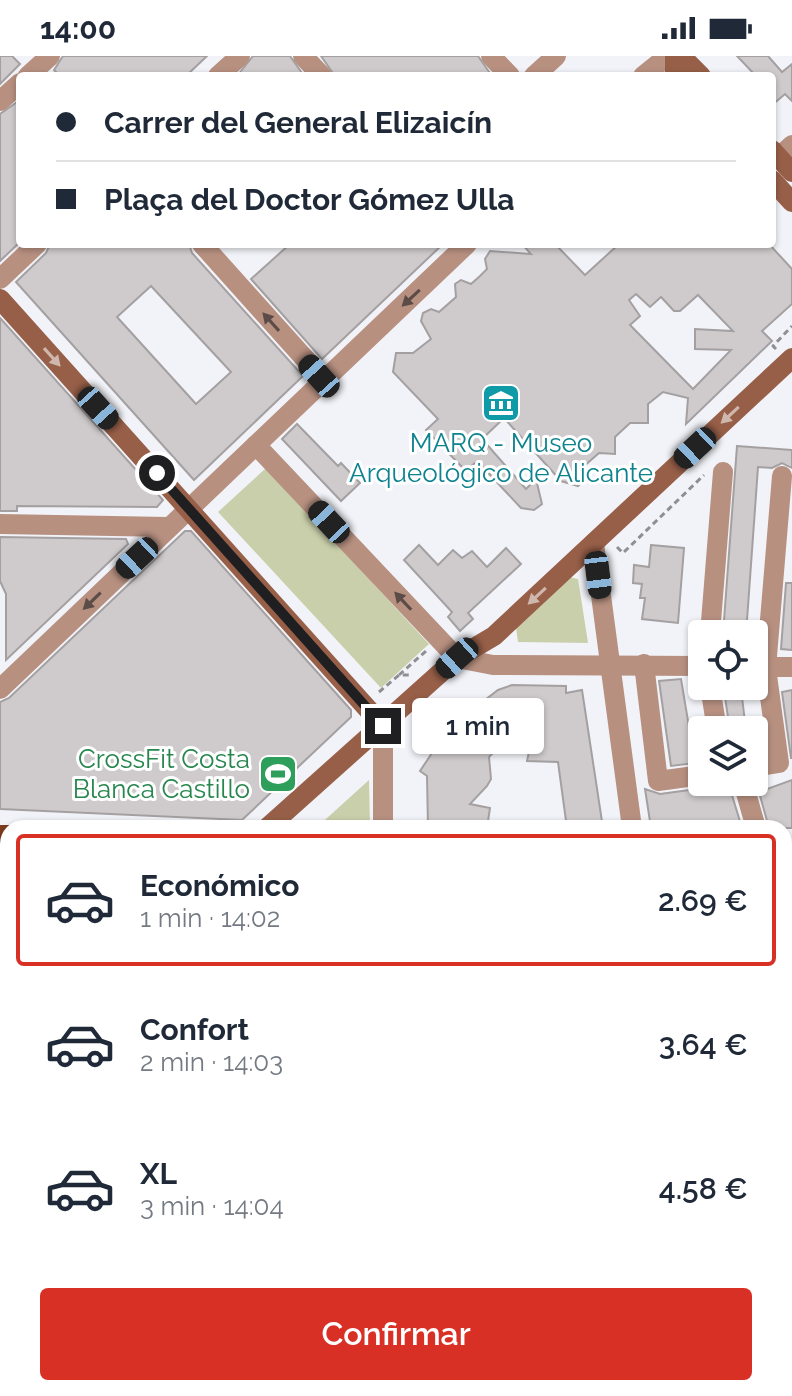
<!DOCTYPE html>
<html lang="es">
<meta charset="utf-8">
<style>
body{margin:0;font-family:Raleway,sans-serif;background:#f6f6f7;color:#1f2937;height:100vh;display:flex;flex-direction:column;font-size:30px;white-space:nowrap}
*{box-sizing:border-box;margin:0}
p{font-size:26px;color:#747a83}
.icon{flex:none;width:44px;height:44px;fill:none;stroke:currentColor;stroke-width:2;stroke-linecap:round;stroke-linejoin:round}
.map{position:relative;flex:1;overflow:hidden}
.side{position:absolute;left:0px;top:764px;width:792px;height:576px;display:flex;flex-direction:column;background:#fff;border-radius:24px 24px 0 0;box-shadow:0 2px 6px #0004}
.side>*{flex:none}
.banner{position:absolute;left:16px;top:16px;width:760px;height:176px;border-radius:8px;box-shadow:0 2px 6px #0004;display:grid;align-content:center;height:176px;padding:0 40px;background:#fff}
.controls{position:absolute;left:688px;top:564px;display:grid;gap:16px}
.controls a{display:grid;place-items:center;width:80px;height:80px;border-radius:8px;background:#fff;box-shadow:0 2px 6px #0004;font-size:40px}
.end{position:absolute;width:36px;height:36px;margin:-18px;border:10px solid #1f1f21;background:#fff;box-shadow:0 0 0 4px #fff}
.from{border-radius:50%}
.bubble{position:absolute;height:56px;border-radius:8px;background:#fff;box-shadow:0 2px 6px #0004;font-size:26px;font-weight:600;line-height:56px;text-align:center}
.car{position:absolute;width:24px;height:48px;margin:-24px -12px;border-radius:10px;box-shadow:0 0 6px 2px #0007;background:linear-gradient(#222 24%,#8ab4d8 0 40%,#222 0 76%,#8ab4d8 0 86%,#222 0)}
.banner b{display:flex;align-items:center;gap:28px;height:76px;font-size:30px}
.banner b+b{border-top:2px solid #e0e1e3}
.banner i{width:20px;height:20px;background:#1f2937}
ul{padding:14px 0 0;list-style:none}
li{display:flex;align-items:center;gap:24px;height:132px;margin:0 16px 12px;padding:0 24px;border:4px solid transparent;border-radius:8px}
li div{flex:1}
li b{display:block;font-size:30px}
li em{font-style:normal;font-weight:600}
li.selected{border-color:#d93025}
li>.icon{width:72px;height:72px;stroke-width:1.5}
.primary-button{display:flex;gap:16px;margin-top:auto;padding:16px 40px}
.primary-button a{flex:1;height:92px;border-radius:8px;background:#d93025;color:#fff;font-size:32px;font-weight:600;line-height:92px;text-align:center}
.status{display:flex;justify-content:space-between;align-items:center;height:56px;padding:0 40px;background:#fff;direction:ltr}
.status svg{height:22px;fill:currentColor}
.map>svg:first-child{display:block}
.green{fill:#cacfab}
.forest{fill:#c2c89c}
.building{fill:#cfcbcc;stroke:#a4a0a1;stroke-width:2;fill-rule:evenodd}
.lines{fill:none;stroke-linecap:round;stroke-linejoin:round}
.path{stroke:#8f8f93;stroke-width:3;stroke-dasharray:6 4;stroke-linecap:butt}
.street{stroke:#b79080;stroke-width:20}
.secondary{stroke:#975f48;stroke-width:20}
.primary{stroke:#7e3c1e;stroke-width:20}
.tram{stroke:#67686b;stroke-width:2}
.oneway{fill:#5c4c47}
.oneway2{fill:#d0b7ad}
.route{stroke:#1f1f21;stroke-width:10}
.labels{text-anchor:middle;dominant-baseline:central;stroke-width:6;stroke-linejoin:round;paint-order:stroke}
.culture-label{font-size:26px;fill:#0d838f;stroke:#fff}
.leisure-label{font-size:26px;fill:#27864d;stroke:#fff;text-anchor:end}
</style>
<div class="status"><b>14:00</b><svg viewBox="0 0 49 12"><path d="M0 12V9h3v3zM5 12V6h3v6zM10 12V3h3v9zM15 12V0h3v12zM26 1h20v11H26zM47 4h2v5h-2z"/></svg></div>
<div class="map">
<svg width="792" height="1340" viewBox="0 0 792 1340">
<rect width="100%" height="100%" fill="#f2f3f8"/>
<g class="green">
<path d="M266,412l163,176 -48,44 -163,-176z"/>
<path d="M569,521l9,2 10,64 -70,-1 -2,-15z"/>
<path d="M369,724l1,48h-54z"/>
</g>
<path class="forest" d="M0,814h8v518h776v-293l8,7v294h-792z"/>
<g class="building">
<path d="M0,0h12l8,8 -20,20z"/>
<path d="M63,0h144l-21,20h-126l-6,-6z"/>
<path d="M253,0h37l14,20h-67z"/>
<path d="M321,0h157l14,20h-157z"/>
<path d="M737,0h31l14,16 10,-8v37l-7,-7 -13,11v-29h-16z"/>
<path d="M20,44v142l-20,19v-147z"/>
<path d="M50,188h139l3,9 111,123 -109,104 -178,-198 30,-29zM151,230l80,86 -35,32 -79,-87z"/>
<path d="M290,188h153l-121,115 -71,-80z"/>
<path d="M522,188h33l30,31 34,-31h150l23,25v35l-30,27 10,10 -86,83 2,-26 -25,-6 -15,12v19h-18l-15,14v17l-16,-1 -17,15 2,12 -6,6 -17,-5 -57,-63 -22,21 44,50 10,-10 6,25 -8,6 -13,-2 -44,-47 -11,10 -40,-41 12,-11 -45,-47 3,-19h17l18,-14 -10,-18 2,-8 8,-4 8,3 17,-15 -1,-13 6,-4 10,4 9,-8 7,-7 -2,-10 5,-8 41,3zM636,238l14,13 11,-10 13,14h6l18,-16 35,36 -38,-2v20l36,1 -38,39 -63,-64 10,-9 -11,-16z"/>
<path d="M0,262l163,182 -6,7 -140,-1v5h-17z"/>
<path d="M297,368l41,42 3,-3 19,20 -19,18 -59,-62z"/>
<path d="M737,390l55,4v18l-10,-5 -10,5 -14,-1 -12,167h-23z"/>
<path d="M185,475h6l160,179v7l-109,103 -242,-11v-107l9,-4z"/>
<path d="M0,481l126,2 2,5 -122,116v-66l-6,-13z"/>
<path d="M419,489l19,20 15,-15 9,8 10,-7 15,16 19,-19 15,16 -53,49 5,6 -13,12 -12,-14 4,-5 -48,-52z"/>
<path d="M651,489l33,3 -6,75 -36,-4 3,-21h-5l2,-14 -9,-1 1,-18 15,2z"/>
<path d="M786,527h6v67l-11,-1z"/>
<path d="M681,623l14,84 -24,3 -12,-85z"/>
<path d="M512,629l54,1v7l16,-3 21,138h-36l-9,-66 -31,-1 2,-9 -13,-1 -10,-12 -17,18 2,22 -4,7 -17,18 20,4 -3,20h-59l-1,-52 -7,-5 14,-21 -8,-9 26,-24 9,10 27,-23 -3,-4 13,-10z"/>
<path d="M741,633l5,41h-16l-6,-39z"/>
<path d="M792,634v68h-1l-9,-66z"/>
<path d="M792,724v48h-23l-10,-36z"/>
<path d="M713,726h15l14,46h-91l-6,-39 15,5 44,-6z"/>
</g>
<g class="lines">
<g class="path">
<path d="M776,293l-3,-3 19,-20"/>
<path d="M617,491l6,6 81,-78"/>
<path d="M399,619l27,-24"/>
<path d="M379,636l20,-17h10"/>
<path d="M0,877l8,-1"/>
<path d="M0,1054l8,1"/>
<path d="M0,1086l8,-4"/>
<path d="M784,1143l8,2"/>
<path d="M0,1198l8,-4"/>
<path d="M0,1309l8,-8"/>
<path d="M52,1340l9,-8"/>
<path d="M71,1340l11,-8"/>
<path d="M314,1340l4,-5"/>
<path d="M530,1340l14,-8"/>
</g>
<g class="street">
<path d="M303,0l19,20"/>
<path d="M491,0l19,20"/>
<path d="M28,20l22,-20"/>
<path d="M218,20l22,-20"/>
<path d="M534,20l22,-20"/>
<path d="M643,20l25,-20"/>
<path d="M0,45l20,-18"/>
<path d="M779,101l13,-12"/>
<path d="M202,188l122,136"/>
<path d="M0,223l37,-35"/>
<path d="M256,389l201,213 36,7 209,1"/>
<path d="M0,468l168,3"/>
<path d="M594,487l38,285"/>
<path d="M710,578l13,-162"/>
<path d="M644,608l14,117 44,-6"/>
<path d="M754,611h38"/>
<path d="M710,630l7,44"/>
<path d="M0,633l467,-445"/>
<path d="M383,670v102"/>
<path d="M754,711l25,-4 -13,-95 16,-192"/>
<path d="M744,730l12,42"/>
<path d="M0,920l8,-5"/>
<path d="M784,981l8,6"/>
</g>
<g class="secondary">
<path d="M675,0v20"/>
<path d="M681,0l20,20"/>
<path d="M772,94l20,22"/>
<path d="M772,124l20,22"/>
<path d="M0,243l383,427"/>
<path d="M267,772l190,-170 37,-22 298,-278"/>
</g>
<g class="primary">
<path d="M0,779h8"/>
<path d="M0,802h8"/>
<path d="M784,815l8,-2"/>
<path d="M784,864l8,-3"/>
</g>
<path class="tram" d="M784,843l8,-2"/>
</g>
<defs><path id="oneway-solid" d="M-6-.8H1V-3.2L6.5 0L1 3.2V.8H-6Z" transform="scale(2)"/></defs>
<g class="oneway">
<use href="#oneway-solid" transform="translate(411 242) rotate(137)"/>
<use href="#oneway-solid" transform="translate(271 266) rotate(-132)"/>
<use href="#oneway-solid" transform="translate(92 545) rotate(136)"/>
<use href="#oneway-solid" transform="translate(403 545) rotate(-133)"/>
</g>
<g class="oneway2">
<use href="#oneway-solid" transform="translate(52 301) rotate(48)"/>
<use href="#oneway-solid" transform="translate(730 359) rotate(137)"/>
<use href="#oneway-solid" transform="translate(537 540) rotate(137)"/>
</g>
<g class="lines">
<path class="route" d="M157,417l226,253"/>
</g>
<defs>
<g id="museum-square" transform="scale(2)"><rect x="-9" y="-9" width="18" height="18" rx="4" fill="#0f9aa8" stroke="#fff"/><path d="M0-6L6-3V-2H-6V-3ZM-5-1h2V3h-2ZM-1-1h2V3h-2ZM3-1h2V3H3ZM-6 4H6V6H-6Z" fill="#fff"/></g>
<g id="stadium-square" transform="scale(2)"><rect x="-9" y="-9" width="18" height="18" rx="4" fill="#2e9e5b" stroke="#fff"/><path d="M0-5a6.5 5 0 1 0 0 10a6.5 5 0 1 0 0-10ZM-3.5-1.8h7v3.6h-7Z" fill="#fff"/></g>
</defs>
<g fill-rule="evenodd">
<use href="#museum-square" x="501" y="347"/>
<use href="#stadium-square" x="278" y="718"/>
</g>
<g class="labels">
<g class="culture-label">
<text x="501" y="387">MARQ - Museo<tspan x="501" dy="30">Arqueológico de Alicante</tspan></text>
</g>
<g class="leisure-label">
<text x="250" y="703">CrossFit Costa<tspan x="250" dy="30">Blanca Castillo</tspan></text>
</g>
</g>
</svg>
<div class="controls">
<a><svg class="icon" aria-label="locate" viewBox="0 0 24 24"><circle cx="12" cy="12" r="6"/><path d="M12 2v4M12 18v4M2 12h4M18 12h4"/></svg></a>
<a><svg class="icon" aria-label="layers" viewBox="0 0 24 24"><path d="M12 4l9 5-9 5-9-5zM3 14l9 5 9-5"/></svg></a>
</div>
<i class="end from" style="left:157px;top:417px"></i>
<i class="end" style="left:383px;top:670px"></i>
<div class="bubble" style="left:412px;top:642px;width:132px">1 min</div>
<i class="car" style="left:319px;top:320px;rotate:318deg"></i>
<i class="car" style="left:98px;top:352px;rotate:138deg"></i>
<i class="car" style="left:695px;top:392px;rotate:227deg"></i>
<i class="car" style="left:329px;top:466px;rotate:317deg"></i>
<i class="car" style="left:137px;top:502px;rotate:227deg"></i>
<i class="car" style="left:598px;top:519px;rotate:173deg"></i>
<i class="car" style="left:457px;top:602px;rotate:228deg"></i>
<div class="banner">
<b><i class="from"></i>Carrer del General Elizaicín</b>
<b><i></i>Plaça del Doctor Gómez Ulla</b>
</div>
<section class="side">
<ul>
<li class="selected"><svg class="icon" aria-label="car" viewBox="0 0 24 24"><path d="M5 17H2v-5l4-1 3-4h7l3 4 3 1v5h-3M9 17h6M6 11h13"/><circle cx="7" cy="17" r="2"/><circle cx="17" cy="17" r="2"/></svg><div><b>Económico</b><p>1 min · 14:02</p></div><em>2.69 €</em></li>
<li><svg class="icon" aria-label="car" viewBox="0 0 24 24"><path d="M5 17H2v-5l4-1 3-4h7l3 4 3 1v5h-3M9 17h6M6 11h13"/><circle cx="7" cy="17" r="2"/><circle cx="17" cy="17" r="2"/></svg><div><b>Confort</b><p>2 min · 14:03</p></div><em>3.64 €</em></li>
<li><svg class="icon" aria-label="car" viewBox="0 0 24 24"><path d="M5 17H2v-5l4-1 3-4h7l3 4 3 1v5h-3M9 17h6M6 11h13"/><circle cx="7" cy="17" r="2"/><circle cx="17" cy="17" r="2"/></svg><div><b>XL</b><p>3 min · 14:04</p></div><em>4.58 €</em></li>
</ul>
<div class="primary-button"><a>Confirmar</a></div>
</section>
</div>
